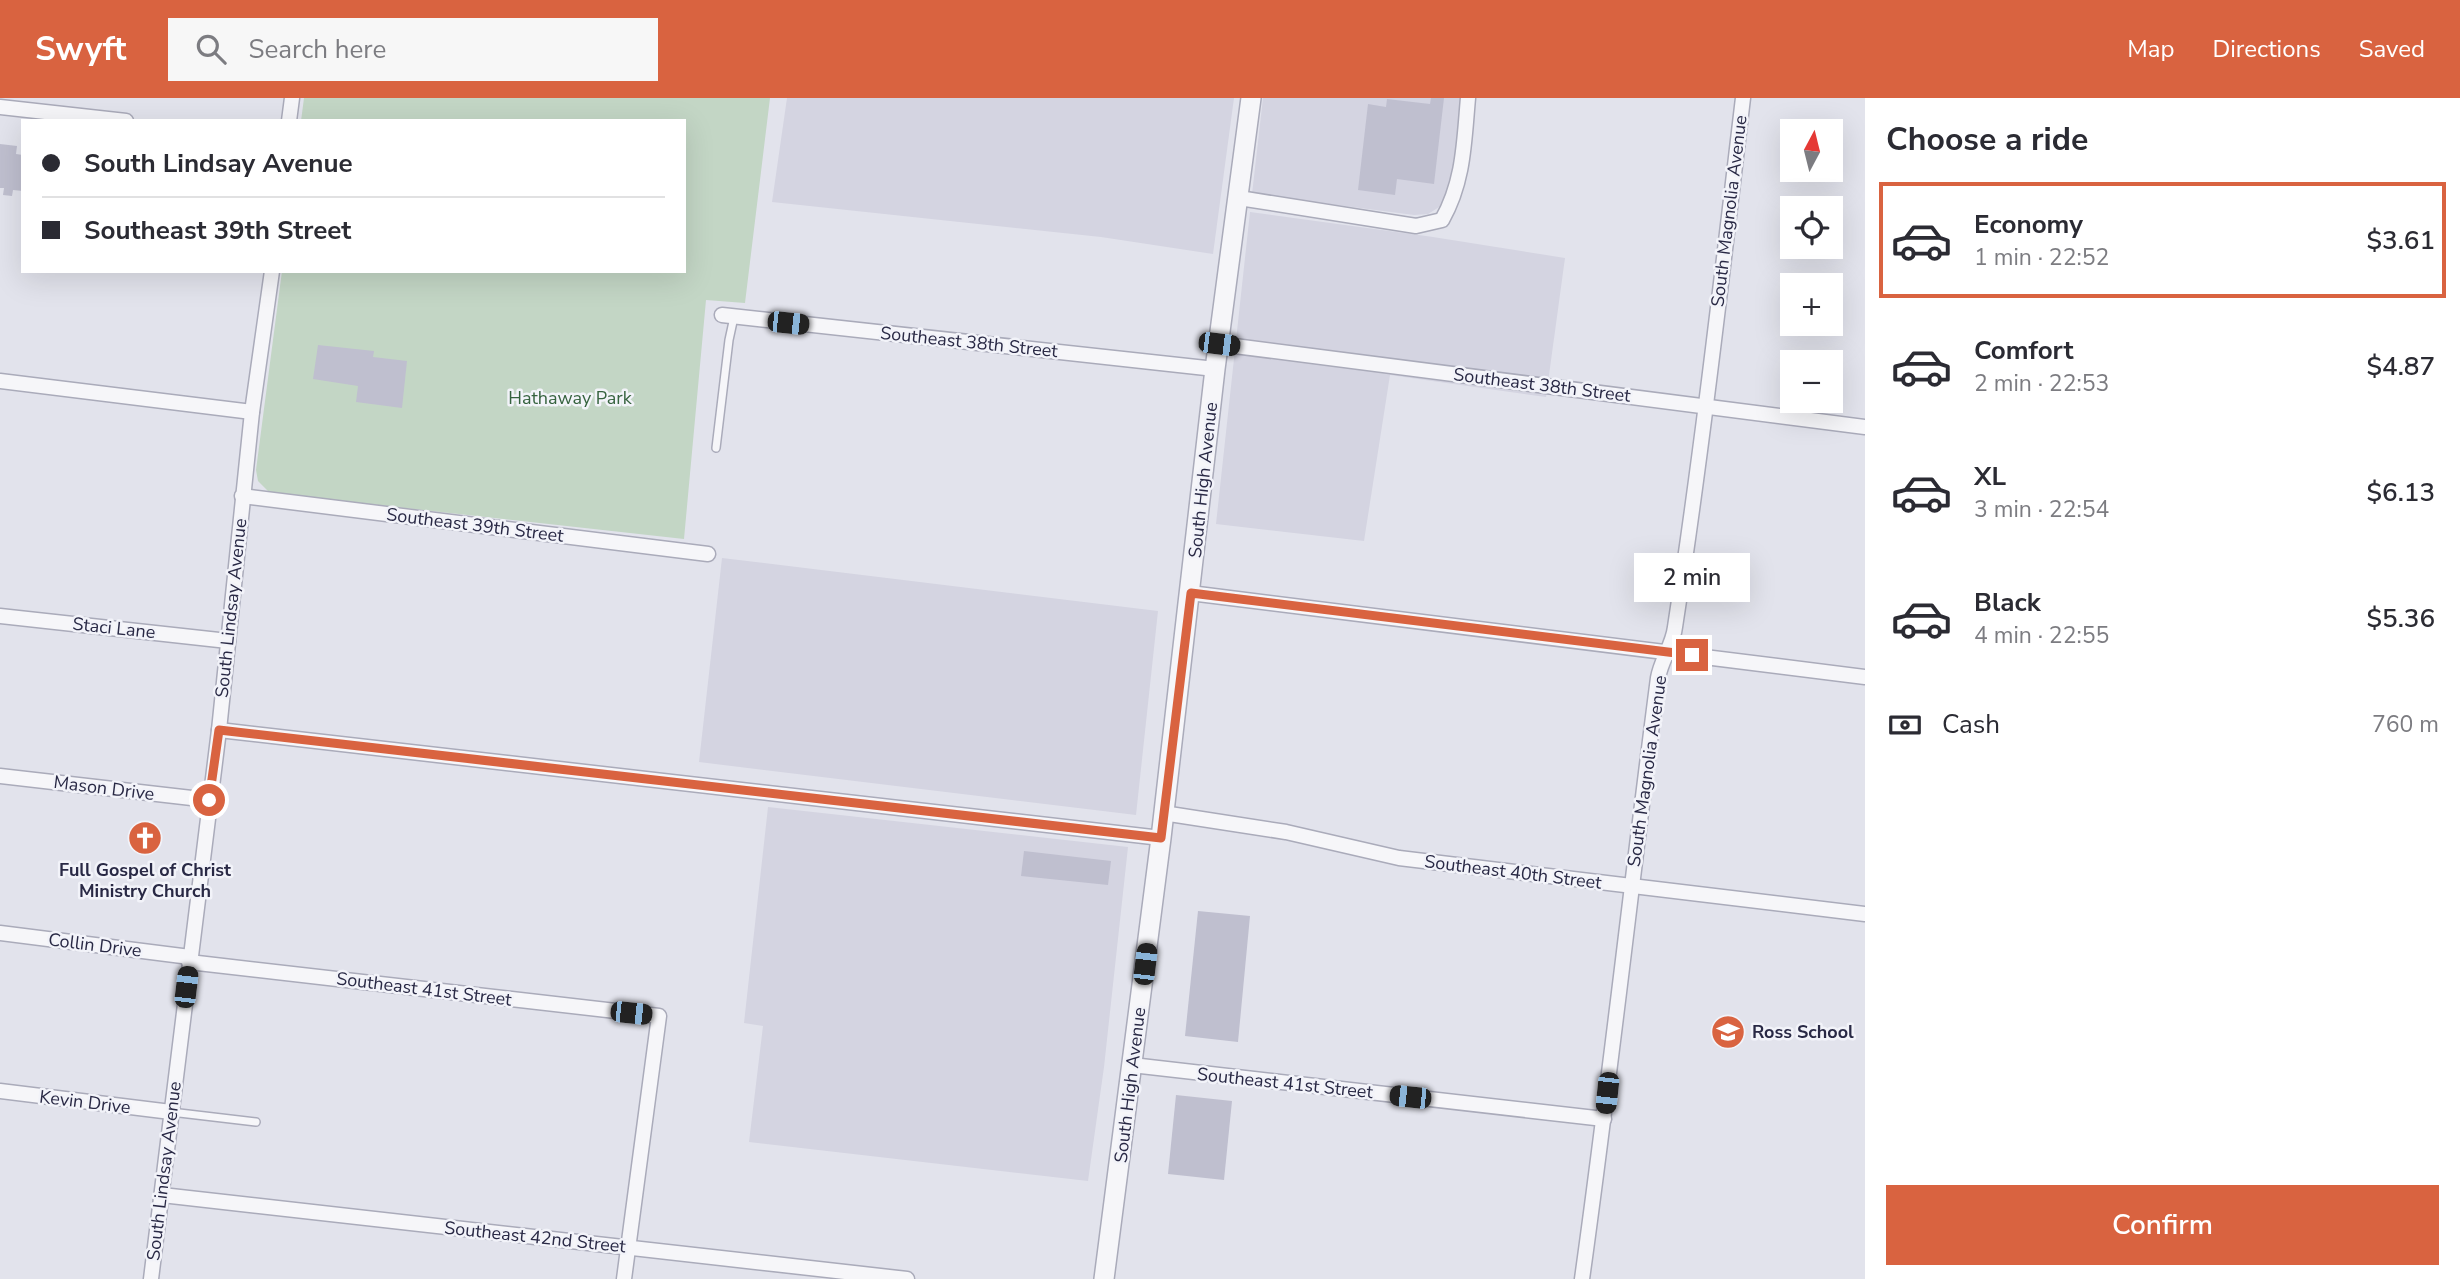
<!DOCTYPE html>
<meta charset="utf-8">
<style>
body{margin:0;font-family:"Nunito Sans",sans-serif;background:#f7f7f7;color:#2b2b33;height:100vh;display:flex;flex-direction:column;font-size:26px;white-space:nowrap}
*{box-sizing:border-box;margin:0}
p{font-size:23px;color:#7c7c81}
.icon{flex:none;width:38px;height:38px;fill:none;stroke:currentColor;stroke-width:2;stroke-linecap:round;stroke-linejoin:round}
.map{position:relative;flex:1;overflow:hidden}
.details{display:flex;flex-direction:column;background:#fff;width:595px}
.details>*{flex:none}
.banner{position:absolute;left:21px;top:21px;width:665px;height:154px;border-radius:0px;box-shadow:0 7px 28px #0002;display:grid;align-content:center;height:154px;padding:0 21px;background:#fff}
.needle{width:46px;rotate:7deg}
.controls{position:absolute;left:1780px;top:21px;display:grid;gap:14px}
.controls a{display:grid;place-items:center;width:63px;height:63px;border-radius:0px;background:#fff;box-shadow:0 7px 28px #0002;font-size:35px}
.end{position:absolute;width:32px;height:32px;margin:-16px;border:9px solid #d96340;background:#fff;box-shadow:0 0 0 4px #fff}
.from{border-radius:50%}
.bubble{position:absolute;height:49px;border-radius:0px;background:#fff;box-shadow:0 7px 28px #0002;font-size:23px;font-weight:600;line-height:49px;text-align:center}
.car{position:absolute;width:21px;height:42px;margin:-21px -10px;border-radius:9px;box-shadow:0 0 5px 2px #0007;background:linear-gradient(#222 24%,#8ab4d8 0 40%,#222 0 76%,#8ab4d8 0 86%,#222 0)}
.banner b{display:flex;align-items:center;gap:24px;height:66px;font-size:26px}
.banner b+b{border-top:2px solid #e1e1e2}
.banner i{width:18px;height:18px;background:#2b2b33}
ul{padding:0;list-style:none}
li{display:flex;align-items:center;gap:21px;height:116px;margin:0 14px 10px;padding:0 7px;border:4px solid transparent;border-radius:0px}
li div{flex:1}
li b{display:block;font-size:26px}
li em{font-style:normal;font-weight:600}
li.active{border-color:#d96340}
li>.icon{width:63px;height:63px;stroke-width:1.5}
h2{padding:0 21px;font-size:32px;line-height:84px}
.pay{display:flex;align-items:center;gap:18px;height:77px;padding:0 21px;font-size:26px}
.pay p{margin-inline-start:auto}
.primary-button{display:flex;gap:14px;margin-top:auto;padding:14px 21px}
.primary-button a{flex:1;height:80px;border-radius:0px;background:#d96340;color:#fff;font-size:28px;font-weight:600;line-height:80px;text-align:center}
header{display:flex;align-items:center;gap:42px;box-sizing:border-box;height:98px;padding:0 35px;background:#d96340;color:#fff}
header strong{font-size:33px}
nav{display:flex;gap:38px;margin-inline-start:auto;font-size:24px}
.search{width:490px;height:63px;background:#f7f7f7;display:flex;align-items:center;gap:18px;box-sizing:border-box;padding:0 24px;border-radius:0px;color:#7c7c81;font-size:26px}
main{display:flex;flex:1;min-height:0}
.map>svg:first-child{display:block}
.built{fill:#d4d4e1}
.green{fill:#c3d6c5}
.building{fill:#bfbfcf}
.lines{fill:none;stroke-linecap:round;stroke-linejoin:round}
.service-casing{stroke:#aaabba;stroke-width:10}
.minor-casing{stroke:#aaabba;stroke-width:17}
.tertiary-casing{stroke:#aaabba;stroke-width:22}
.service{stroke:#f6f6f9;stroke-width:7}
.minor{stroke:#f6f6f9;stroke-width:14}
.tertiary{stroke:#f6f6f9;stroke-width:19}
.route{stroke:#d96340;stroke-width:9}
.labels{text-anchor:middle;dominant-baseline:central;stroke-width:5;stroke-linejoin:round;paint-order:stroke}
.street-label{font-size:18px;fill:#292945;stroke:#f2f3f9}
.park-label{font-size:18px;fill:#35623e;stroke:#f2f3f9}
.poi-label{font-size:18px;font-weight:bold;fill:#292945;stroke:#f2f3f9}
</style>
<header>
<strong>Swyft</strong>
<div class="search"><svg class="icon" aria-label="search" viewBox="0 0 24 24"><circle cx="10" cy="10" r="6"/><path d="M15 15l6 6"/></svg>Search here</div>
<nav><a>Map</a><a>Directions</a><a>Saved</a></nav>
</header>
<main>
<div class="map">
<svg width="1865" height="1181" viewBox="0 0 1865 1181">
<rect width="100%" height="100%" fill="#e2e3ec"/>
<g class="built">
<path d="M787,0h447l-21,156 -112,-17 -329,-35z"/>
<path d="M1263,0h200l-11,80 -8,26 -16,10 -14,1 -162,-21z"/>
<path d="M1250,114l183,25 132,21 -19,139 -156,-22 -26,166 -148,-17z"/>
<path d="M722,460l436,53 -22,204 -437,-53z"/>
<path d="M768,709l360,40 -24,220 -16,114 -339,-39 14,-116 -19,-3z"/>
</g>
<path class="green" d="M304,0h466l-25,205 -39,-3 -22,239 -414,-46 -12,-12 -2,-11 26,-199h402v-150h-383z"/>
<g class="building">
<path d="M1431,0h13l-10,86 -37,-5 -2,16 -37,-5 10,-86 18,3 1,-8 43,5z"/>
<path d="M0,46l17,2 -1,8 7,1v36l-10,-1 -1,6 -9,-1 1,-7h-4z"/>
<path d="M318,247l56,6 -1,6 34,4 -5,47 -46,-6 2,-16 -45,-7z"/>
<path d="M1024,753l87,10 -3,24 -87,-9z"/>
<path d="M1198,813l52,5 -12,126 -53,-6z"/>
<path d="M1176,997l56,6 -8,79 -56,-6z"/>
</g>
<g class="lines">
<g class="service-casing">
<g id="service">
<path d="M716,350l13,-108 5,-23"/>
<path d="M171,1014l85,10"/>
</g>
</g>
<g class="minor-casing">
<g id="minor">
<path d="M0,9l126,14"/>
<path d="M289,23l3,-23"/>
<path d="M1239,100l177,28 26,-6c22,-39 22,-78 26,-122"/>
<path d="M722,217l493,54"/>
<path d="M1219,246l646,83"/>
<path d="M0,283l252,31"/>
<path d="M242,398l466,58"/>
<path d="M1190,495l675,84"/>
<path d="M0,518l228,25"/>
<path d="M219,632l942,108"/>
<path d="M0,678l209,24"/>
<path d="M1163,715l123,19 113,26 466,56"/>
<path d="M0,835l190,24"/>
<path d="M189,864l470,54 -35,263"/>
<path d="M1132,967l472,54"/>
<path d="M0,993l171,21"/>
<path d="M162,1097l745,84"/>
<path d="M151,1181l68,-549 33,-318 20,-141"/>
<path d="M1582,1181c28,-200 50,-401 76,-601 3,-18 15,-33 17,-51 27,-176 47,-352 68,-529"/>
</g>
</g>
<g class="tertiary-casing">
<path id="tertiary" d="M1104,1181l57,-441 54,-469 36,-271"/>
</g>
<use href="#service" class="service"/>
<use href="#minor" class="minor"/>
<use href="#tertiary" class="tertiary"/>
</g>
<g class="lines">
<path class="route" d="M209,702l10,-70 942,108 30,-245 501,62"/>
</g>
<defs>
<g id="church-disc" transform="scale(1.75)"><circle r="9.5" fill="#d96340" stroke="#f2f3f9"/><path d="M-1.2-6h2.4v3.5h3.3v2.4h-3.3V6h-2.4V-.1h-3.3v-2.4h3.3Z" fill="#fff"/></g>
<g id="school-disc" transform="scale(1.75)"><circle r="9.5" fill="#d96340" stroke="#f2f3f9"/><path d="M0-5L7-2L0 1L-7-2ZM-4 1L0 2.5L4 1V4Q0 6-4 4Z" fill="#fff"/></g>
</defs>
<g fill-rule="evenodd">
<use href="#church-disc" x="145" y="740"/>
<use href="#school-disc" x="1728" y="934"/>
</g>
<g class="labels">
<g class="street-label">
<text transform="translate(1729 113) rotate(-83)">South Magnolia Avenue</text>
<text transform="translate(969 244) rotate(6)">Southeast 38th Street</text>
<text transform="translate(1542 287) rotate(7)">Southeast 38th Street</text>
<text transform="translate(1203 382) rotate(-84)">South High Avenue</text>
<text transform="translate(475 427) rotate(7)">Southeast 39th Street</text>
<text transform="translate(231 510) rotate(-84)">South Lindsay Avenue</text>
<text transform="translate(114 530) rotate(6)">Staci Lane</text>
<text transform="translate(1647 673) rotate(-82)">South Magnolia Avenue</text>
<text transform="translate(104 690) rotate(7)">Mason Drive</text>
<text transform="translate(1513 774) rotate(7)">Southeast 40th Street</text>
<text transform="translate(95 847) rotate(7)">Collin Drive</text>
<text transform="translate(424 891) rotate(7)">Southeast 41st Street</text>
<text transform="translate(1285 985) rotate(6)">Southeast 41st Street</text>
<text transform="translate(1130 987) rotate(-83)">South High Avenue</text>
<text transform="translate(85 1004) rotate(7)">Kevin Drive</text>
<text transform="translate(164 1073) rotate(-83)">South Lindsay Avenue</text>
<text transform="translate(535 1139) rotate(6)">Southeast 42nd Street</text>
</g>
<g class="park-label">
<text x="570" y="300">Hathaway Park</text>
</g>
<g class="poi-label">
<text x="145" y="772">Full Gospel of Christ<tspan x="145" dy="21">Ministry Church</tspan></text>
<text x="1752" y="934" text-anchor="start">Ross School</text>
</g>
</g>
</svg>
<div class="controls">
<a><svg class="needle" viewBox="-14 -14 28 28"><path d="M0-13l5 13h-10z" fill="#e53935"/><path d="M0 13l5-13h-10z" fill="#7c7c81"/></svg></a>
<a><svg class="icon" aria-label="locate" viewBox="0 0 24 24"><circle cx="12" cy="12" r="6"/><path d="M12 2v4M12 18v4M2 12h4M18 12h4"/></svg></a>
<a>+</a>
<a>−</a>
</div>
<i class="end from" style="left:209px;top:702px"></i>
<i class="end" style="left:1692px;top:557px"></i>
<div class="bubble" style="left:1634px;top:455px;width:116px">2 min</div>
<i class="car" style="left:788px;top:225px;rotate:96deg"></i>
<i class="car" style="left:1219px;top:246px;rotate:97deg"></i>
<i class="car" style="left:1145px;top:866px;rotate:7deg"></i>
<i class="car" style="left:186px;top:889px;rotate:7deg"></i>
<i class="car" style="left:631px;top:915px;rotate:96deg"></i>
<i class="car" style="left:1607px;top:995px;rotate:186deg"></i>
<i class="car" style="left:1410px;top:999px;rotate:276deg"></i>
<div class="banner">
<b><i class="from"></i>South Lindsay Avenue</b>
<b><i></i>Southeast 39th Street</b>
</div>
</div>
<section class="details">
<h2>Choose a ride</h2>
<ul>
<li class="active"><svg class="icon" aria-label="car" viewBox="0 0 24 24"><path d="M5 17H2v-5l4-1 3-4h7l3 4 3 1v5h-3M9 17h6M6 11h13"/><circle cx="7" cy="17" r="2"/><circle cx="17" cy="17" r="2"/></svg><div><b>Economy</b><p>1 min · 22:52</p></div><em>$3.61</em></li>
<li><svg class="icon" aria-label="car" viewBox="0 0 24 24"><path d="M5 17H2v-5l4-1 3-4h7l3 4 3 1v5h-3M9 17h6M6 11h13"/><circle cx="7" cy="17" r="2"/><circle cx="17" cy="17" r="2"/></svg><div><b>Comfort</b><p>2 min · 22:53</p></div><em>$4.87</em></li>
<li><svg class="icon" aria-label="car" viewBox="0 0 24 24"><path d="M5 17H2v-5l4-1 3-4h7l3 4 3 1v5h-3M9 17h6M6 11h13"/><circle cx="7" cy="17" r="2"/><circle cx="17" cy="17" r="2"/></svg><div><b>XL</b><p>3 min · 22:54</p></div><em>$6.13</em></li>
<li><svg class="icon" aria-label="car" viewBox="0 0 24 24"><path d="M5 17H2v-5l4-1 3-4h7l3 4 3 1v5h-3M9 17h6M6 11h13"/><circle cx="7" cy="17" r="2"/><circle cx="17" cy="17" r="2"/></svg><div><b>Black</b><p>4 min · 22:55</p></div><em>$5.36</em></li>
</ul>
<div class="pay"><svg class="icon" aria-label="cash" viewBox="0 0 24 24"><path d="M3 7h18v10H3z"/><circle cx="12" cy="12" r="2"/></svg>Cash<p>760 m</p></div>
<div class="primary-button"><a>Confirm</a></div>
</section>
</main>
